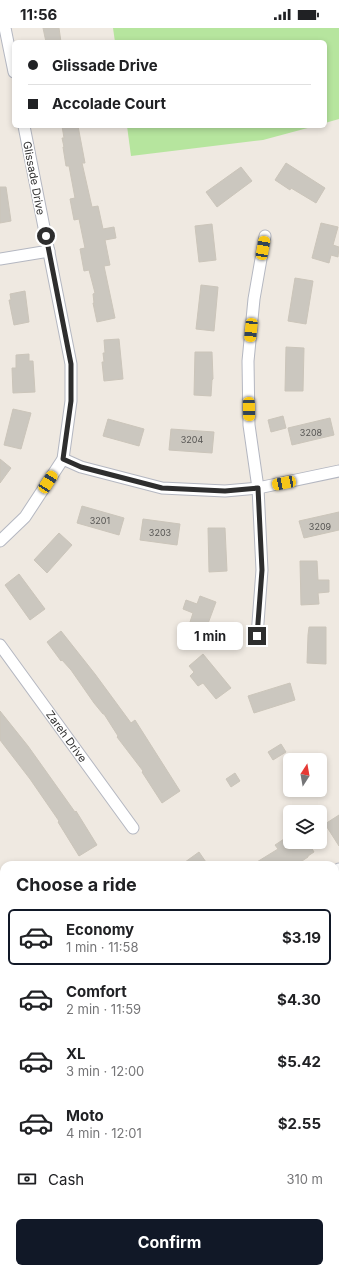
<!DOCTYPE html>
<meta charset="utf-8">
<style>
body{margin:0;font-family:Inter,sans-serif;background:#f6f6f6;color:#202124;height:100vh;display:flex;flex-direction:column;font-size:15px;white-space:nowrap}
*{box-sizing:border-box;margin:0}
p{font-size:13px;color:#757577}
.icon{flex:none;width:22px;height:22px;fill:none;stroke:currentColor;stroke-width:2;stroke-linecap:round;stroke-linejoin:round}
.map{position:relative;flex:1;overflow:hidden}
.side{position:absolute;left:0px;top:833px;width:339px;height:412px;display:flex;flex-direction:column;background:#fff;border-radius:12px 12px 0 0;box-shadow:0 2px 6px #0003}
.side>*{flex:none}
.top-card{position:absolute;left:12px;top:12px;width:315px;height:88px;border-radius:6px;box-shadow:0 2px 6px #0003;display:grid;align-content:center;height:88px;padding:0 16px;background:#fff}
.needle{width:26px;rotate:11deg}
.buttons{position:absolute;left:283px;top:725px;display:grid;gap:8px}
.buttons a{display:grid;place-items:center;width:44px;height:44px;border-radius:6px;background:#fff;box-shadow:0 2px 6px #0003;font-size:20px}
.end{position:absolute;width:18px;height:18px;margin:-9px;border:5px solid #2e2e2e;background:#fff;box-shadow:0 0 0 2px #fff}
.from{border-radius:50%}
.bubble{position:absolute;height:28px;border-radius:6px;background:#fff;box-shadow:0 2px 6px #0003;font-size:13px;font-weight:700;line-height:28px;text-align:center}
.car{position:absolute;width:12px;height:24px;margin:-12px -6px;border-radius:5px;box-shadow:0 0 3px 1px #0007;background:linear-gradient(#f5c518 24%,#345 0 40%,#f5c518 0 76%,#345 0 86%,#f5c518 0)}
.top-card b{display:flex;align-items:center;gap:14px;height:38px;font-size:15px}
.top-card b+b{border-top:1px solid #e0e0e0}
.top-card i{width:10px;height:10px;background:#202124}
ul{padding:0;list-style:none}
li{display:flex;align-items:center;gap:12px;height:56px;margin:0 8px 6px;padding:0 8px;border:2px solid transparent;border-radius:6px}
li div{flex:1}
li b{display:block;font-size:15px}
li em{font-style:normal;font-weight:700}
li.current{border-color:#111827}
li>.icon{width:36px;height:36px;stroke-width:1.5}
h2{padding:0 16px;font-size:18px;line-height:48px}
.pay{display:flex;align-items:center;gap:10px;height:44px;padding:0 16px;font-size:15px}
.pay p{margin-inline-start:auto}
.cta{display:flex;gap:8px;margin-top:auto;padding:8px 16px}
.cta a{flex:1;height:46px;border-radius:6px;background:#111827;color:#fff;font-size:16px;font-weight:700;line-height:46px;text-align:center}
.status{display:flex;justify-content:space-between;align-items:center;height:28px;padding:0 20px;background:#fff;direction:ltr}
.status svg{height:11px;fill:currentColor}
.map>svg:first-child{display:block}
.green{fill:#b6e59e}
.building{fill:#cbc7bf;stroke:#cbc5ba}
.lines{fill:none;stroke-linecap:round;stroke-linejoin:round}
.lane-casing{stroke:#b4b7c1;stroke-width:8}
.street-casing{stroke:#b4b7c1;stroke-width:13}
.lane{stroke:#fff;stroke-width:5.5}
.street{stroke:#fff;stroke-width:11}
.route{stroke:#2e2e2e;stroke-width:5}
.labels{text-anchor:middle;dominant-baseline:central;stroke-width:3;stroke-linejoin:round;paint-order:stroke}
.number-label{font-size:9px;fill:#555452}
.street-label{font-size:11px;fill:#2e2e2e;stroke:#fff}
</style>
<div class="status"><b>11:56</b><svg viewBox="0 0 49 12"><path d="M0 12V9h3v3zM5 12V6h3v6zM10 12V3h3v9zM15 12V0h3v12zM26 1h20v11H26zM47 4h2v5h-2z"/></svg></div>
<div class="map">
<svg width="339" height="1245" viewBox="0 0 339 1245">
<rect width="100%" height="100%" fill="#efe9e1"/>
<g class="green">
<path d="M113,0h226v91l-14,4v-81h-210z"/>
<path d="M127,98h188l-52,14 -132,16z"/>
</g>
<g class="building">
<path d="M43,0h16l2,14h-15z"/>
<path d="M62,98h16l7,37h-3l10,44 6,-1 5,23 11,-2 2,11 -11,2 5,25 -6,1 11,52 -18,4 -4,-19h1l-1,-9 2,-1 -6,-23 -5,1 -4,-22 5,-1 -6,-29 -5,1 -4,-21 5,-1 -6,-32h-3l-3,-19h1l-2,-9h2z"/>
<path d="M286,135l39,25 -9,15 -25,-15 -1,2 -15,-10z"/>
<path d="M241,139l11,14 -35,26 -11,-15z"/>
<path d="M0,159h6l5,34 -11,2z"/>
<path d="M321,195l17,4 -5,18 6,2 -1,10 -7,-2 -2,8 -17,-5z"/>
<path d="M212,196l4,36 -17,2 -4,-36z"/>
<path d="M295,250l18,3 -7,43 -18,-3z"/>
<path d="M201,257l17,2 -4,44 -18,-2z"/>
<path d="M25,263l4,31 -15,3 -5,-25h2l-1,-6z"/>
<path d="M119,311l4,40 -19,2 -2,-19h2l-1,-9h2l-1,-13z"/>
<path d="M286,319l18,1 -1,43h-18z"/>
<path d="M195,324h17l1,27 -1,1 -1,16 -17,-1z"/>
<path d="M29,326v7h4l2,31 -22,1 -1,-25h4v-13z"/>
<path d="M13,381l18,4 -10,36 -17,-4z"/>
<path d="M283,388l3,12 -15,4 -3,-12z"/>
<path d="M330,390l4,17 -42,10 -4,-17z"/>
<path d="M108,391l36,10 -5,17 -36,-10z"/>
<path d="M171,401l43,3 -2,21 -43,-3z"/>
<path d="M0,431l11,9 -11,15z"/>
<path d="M82,478l42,12 -5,17 -42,-12z"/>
<path d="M339,484v18l-35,8 -5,-17z"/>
<path d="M143,491l37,5 -3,21 -37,-5z"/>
<path d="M208,500h17l2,43 -18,1z"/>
<path d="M59,505l13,12 -25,28 -13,-13z"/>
<path d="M300,533h17l1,19h11v12l-11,1 1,11 -18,1z"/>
<path d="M19,546l26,35 -15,11 -25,-35z"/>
<path d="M200,568l16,6 -13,35 -16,-6 6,-18 -10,-4 3,-9 11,4z"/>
<path d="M309,599h17v37l-19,-1 1,-28z"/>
<path d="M61,603l34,43 36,49 4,-3 45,71 -18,12 -20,-31 1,-1 -26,-34 1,-1 -14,-22h-1l-9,-11 -23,-33 -9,-10 -1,1 -14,-19z"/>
<path d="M203,626l28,34 -15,11 -13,-16 -5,3 -8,-10 4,-4 -5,-6z"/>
<path d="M290,655l5,17 -41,13 -6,-17z"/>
<path d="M0,683l28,35 47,66 1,-1 21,34 -18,11 -21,-34 1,-1 -29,-42 -30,-39z"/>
<path d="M281,716l5,8 -13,8 -5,-8z"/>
<path d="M235,745l5,8 -9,6 -5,-8z"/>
<path d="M339,787v31l-14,-22z"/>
<path d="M290,807v7h18l6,10 -6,4v1l-12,8h-44l26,-16 -3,-4z"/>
<path d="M199,824l9,13h-27z"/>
</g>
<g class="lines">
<g class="lane-casing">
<path id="lane" d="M263,1241l3,4"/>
</g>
<g class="street-casing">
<g id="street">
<path d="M5,0l9,44"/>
<path d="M0,231l49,-8"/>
<path d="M63,431l18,8 81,21 63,3 33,-3 81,-17"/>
<path d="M0,513l25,-24 38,-58 8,-58v-37l-47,-238"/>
<path d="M257,608l5,-66 -4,-82 -9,-63 -1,-64 6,-62 11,-63"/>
<path id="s1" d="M0,617l133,183"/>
<path d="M335,844l4,-3"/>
</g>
</g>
<use href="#lane" class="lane"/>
<use href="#street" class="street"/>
</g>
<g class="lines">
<path class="route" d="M46,208l25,128v37l-8,58 18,8 81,21 63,3 33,-3 4,82 -5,66"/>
</g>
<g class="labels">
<g class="number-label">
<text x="311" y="404">3208</text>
<text x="192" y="411">3204</text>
<text x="100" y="492">3201</text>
<text x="320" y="498">3209</text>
<text x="160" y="504">3203</text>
</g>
<g class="street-label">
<text transform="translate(34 150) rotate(79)">Glissade Drive</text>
<text stroke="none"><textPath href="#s1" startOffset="113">Zareh Drive</textPath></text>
</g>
</g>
</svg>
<div class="buttons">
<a><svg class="needle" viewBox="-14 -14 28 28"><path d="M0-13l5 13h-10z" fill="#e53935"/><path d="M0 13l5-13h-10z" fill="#757577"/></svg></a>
<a><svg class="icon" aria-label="layers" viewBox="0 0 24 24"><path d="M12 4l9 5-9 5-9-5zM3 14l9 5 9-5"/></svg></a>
</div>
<i class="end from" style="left:46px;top:208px"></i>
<i class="end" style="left:257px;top:608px"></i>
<div class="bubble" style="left:177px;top:594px;width:66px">1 min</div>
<i class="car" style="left:263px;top:220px;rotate:10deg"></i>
<i class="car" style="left:251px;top:302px;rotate:186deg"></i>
<i class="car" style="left:249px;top:381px;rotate:179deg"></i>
<i class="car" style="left:48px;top:454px;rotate:33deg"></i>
<i class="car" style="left:284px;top:455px;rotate:259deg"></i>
<div class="top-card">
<b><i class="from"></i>Glissade Drive</b>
<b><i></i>Accolade Court</b>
</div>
<section class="side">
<h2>Choose a ride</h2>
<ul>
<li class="current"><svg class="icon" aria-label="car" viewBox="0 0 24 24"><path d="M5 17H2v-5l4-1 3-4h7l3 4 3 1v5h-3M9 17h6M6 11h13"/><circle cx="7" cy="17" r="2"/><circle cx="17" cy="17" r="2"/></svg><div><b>Economy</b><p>1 min · 11:58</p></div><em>$3.19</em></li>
<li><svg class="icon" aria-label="car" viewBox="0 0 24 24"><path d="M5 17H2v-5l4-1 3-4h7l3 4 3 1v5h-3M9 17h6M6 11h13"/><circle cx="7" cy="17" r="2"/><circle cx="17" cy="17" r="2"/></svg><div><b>Comfort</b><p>2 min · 11:59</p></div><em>$4.30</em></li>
<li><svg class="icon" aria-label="car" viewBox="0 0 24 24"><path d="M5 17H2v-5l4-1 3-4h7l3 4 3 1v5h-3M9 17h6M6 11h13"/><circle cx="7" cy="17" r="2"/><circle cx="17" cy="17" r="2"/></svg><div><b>XL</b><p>3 min · 12:00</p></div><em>$5.42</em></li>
<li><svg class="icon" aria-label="car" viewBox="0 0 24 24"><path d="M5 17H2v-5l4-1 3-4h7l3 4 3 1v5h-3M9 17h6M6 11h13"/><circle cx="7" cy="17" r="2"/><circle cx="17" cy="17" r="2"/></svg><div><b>Moto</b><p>4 min · 12:01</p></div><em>$2.55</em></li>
</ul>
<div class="pay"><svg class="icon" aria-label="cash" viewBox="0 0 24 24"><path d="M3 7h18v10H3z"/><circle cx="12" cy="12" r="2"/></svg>Cash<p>310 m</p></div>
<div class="cta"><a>Confirm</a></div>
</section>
</div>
